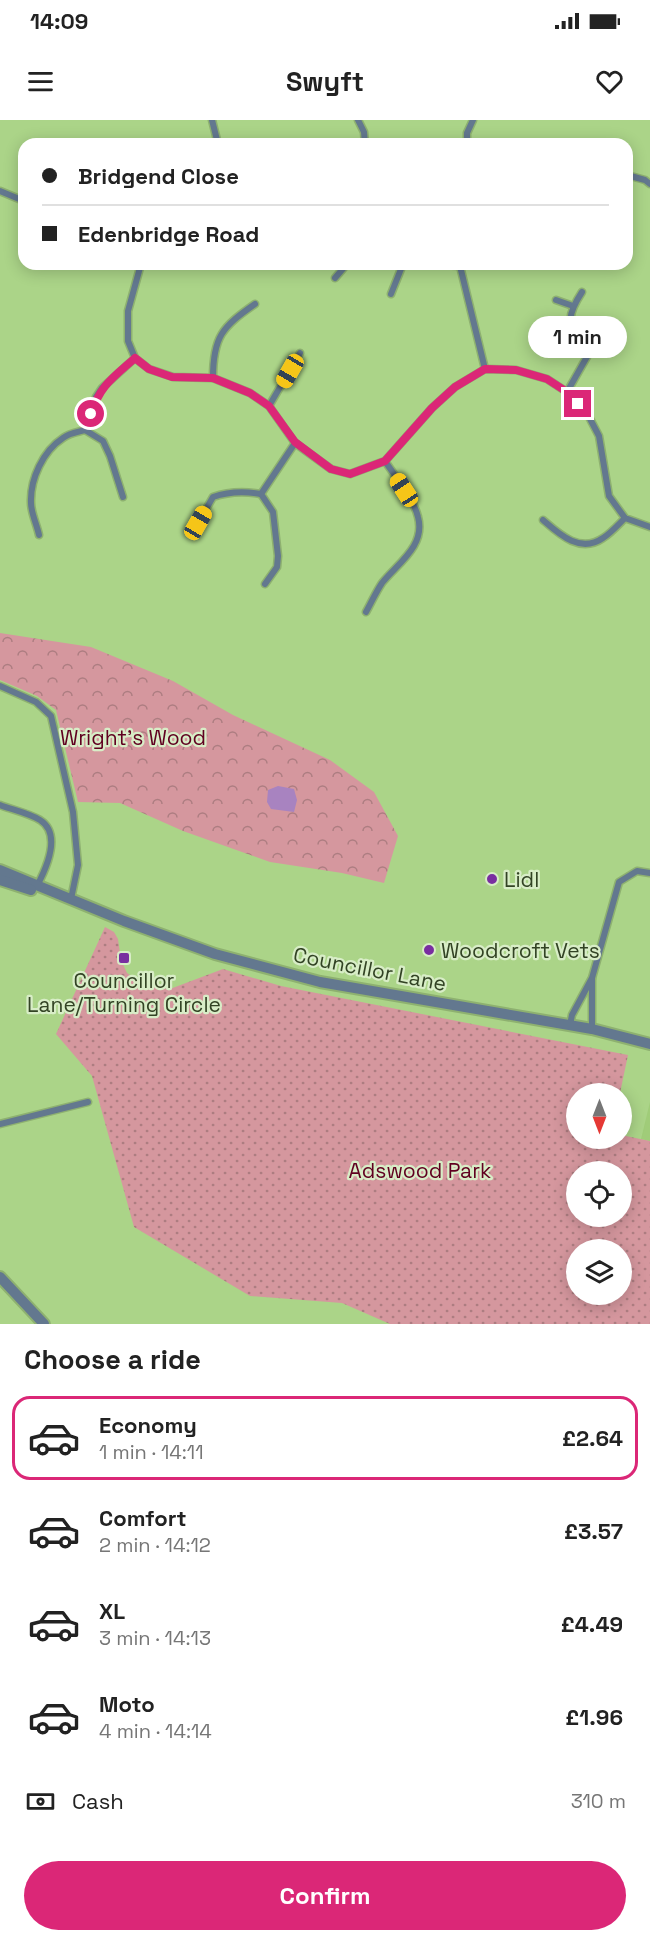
<!DOCTYPE html>
<meta charset="utf-8">
<style>
body{margin:0;font-family:"Space Grotesk",sans-serif;background:#f2f2f2;color:#222;height:100vh;display:flex;flex-direction:column;font-size:22px;white-space:nowrap}
*{box-sizing:border-box;margin:0}
p{font-size:20px;color:#767676}
.icon{flex:none;width:33px;height:33px;fill:none;stroke:currentColor;stroke-width:2;stroke-linecap:round;stroke-linejoin:round}
.map{position:relative;height:1204px;overflow:hidden}
.details{display:flex;flex-direction:column;background:#fff;flex:1}
.details>*{flex:none}
.banner{position:absolute;left:18px;top:18px;width:615px;height:132px;border-radius:18px;box-shadow:0 3px 15px #0003;display:grid;align-content:center;height:132px;padding:0 24px;background:#fff}
.needle{width:39px;rotate:180deg}
.fabs{position:absolute;left:566px;top:963px;display:grid;gap:12px}
.fabs a{display:grid;place-items:center;width:66px;height:66px;border-radius:50%;background:#fff;box-shadow:0 3px 15px #0003;font-size:30px}
.end{position:absolute;width:27px;height:27px;margin:-14px;border:8px solid #db2777;background:#fff;box-shadow:0 0 0 3px #fff}
.from{border-radius:50%}
.bubble{position:absolute;height:42px;border-radius:21px;background:#fff;box-shadow:0 3px 15px #0003;font-size:20px;font-weight:600;line-height:42px;text-align:center}
.car{position:absolute;width:18px;height:36px;margin:-18px -9px;border-radius:8px;box-shadow:0 0 4px 2px #0007;background:linear-gradient(#f5c518 24%,#345 0 40%,#f5c518 0 76%,#345 0 86%,#f5c518 0)}
.banner b{display:flex;align-items:center;gap:21px;height:57px;font-size:22px}
.banner b+b{border-top:2px solid #e0e0e0}
.banner i{width:15px;height:15px;background:#222}
ul{padding:0;list-style:none}
li{display:flex;align-items:center;gap:18px;height:84px;margin:0 12px 9px;padding:0 12px;border:3px solid transparent;border-radius:18px}
li div{flex:1}
li b{display:block;font-size:22px}
li em{font-style:normal;font-weight:600}
li.selected{border-color:#db2777}
li>.icon{width:54px;height:54px;stroke-width:1.5}
h2{padding:0 24px;font-size:27px;line-height:72px}
.pay{display:flex;align-items:center;gap:15px;height:66px;padding:0 24px;font-size:22px}
.pay p{margin-inline-start:auto}
.button{display:flex;gap:12px;margin-top:auto;padding:12px 24px}
.button a{flex:1;height:69px;border-radius:36px;background:#db2777;color:#fff;font-size:24px;font-weight:600;line-height:69px;text-align:center}
.status{display:flex;justify-content:space-between;align-items:center;height:42px;padding:0 30px;background:#fff;direction:ltr}
.status svg{height:16px;fill:currentColor}
header{display:flex;justify-content:space-between;align-items:center;height:78px;padding:0 24px;background:#fff;font-size:27px;font-weight:600}
.map>svg:first-child{display:block}
.built{fill:#a0cc79}
.forest{fill:url(#forest-crowns)}
.park{fill:url(#park-dots);fill-rule:evenodd}
.water{fill:#a883c0}
.lines{fill:none;stroke-linecap:round;stroke-linejoin:round}
.minor-casing{stroke:#8eb170;stroke-width:9}
.tertiary-casing{stroke:#8eb170;stroke-width:14}
.minor{stroke:#63788f;stroke-width:6}
.tertiary{stroke:#63788f;stroke-width:10}
.route{stroke:#db2777;stroke-width:8}
.poi-dot{fill:#792ea0;stroke:#d8edc7;stroke-width:2}
.labels{text-anchor:middle;dominant-baseline:central;stroke-width:4.5;stroke-linejoin:round;paint-order:stroke}
.park-label{font-size:21px;fill:#600020;stroke:#d8edc7}
.poi-label{font-size:21px;fill:#324324;stroke:#d8edc7;text-anchor:start}
.street-label{font-size:21px;fill:#324324;stroke:#d8edc7}
</style>
<div class="status"><b>14:09</b><svg viewBox="0 0 49 12"><path d="M0 12V9h3v3zM5 12V6h3v6zM10 12V3h3v9zM15 12V0h3v12zM26 1h20v11H26zM47 4h2v5h-2z"/></svg></div>
<header><svg class="icon" aria-label="menu" viewBox="0 0 24 24"><path d="M4 6h16M4 12h16M4 18h16"/></svg>Swyft<svg class="icon" aria-label="heart" viewBox="0 0 24 24"><path d="M12 20l-8-8c-3-5 5-10 8-4 3-6 11-1 8 4z"/></svg></header>
<div class="map">
<svg width="650" height="1204" viewBox="0 0 650 1204">
<defs>
<pattern id="forest-crowns" width="20" height="18" patternUnits="userSpaceOnUse" patternTransform="scale(1.5)"><rect width="20" height="18" fill="#d5979e"/><path d="M2 6a3 3 0 1 1 6 0M12 15a3 3 0 1 1 6 0" fill="none" stroke="#ad7d81"/></pattern>
<pattern id="park-dots" width="8" height="8" patternUnits="userSpaceOnUse" patternTransform="scale(1.5)"><rect width="8" height="8" fill="#d5979e"/><path d="M2 2h.1M6 6h.1" fill="none" stroke="#ad7d81" stroke-width="1.8" stroke-linecap="round"/></pattern>
</defs>
<rect width="100%" height="100%" fill="#abd488"/>
<path class="built" d="M650,982v39l-9,-2z"/>
<path class="forest" d="M0,513l91,14 82,34 60,34 97,45 44,32 24,44 -14,47 -42,-10 -72,-11 -87,-31 -63,-28 -42,-1 -22,-92 -19,-14 -37,-16z"/>
<path class="park" d="M105,807l9,5 4,7 3,21 6,13 19,13 24,3 53,-20 58,17 347,69 -8,38 -44,1v44h45v-3l29,6v183h-260l-48,-21 -92,-7 -116,-69 -42,-151 -36,-42zM576,1052h45v44h-45zM576,1130h45v44h-45z"/>
<path class="water" d="M278,666l16,3 3,11 -3,12 -23,-3 -4,-7 1,-12z"/>
<g class="lines">
<g class="minor-casing">
<g id="minor">
<path d="M212,0l6,24"/>
<path d="M358,0l6,12 1,12"/>
<path d="M467,24v-11l6,-13"/>
<path d="M627,55l18,5 5,4"/>
<path d="M0,71l24,10"/>
<path d="M141,144l-13,47v30l7,17 14,11 24,8 40,1 37,15 19,13 26,37 36,26 19,5 35,-13 47,-53 23,-21 30,-18 31,1 31,9 20,13 21,23 11,21 10,60 16,22 25,9"/>
<path d="M427,144l33,2 4,-2"/>
<path d="M460,146l25,103"/>
<path d="M335,158l12,-14"/>
<path d="M391,174l12,-30"/>
<path d="M556,180l17,6"/>
<path d="M213,258c0,-41 9,-51 42,-74"/>
<path d="M567,272l21,-37c-10,-30 -30,-26 -6,-63"/>
<path d="M269,286l31,-53"/>
<path d="M85,310l18,11 7,15 13,41"/>
<path d="M543,400c16,14 37,34 60,18 8,-5 15,-13 22,-20"/>
<path d="M198,403l15,-26c17,-6 31,-6 48,-3"/>
<path d="M39,415c-2,-10 -8,-22 -8,-32 -1,-24 12,-52 32,-65 6,-5 15,-6 22,-8l11,-33 6,-9 33,-30"/>
<path d="M265,464l12,-17 1,-11 -5,-44 -12,-18 34,-51"/>
<path d="M366,492c5,-9 10,-20 16,-29 15,-19 44,-37 36,-66 -5,-20 -22,-39 -33,-56"/>
<path d="M0,566l36,16 15,14 22,96 5,53 -7,34"/>
<path d="M0,685c13,5 28,8 40,15 22,14 6,49 -3,66"/>
<path d="M570,905l2,-10 20,-37 27,-96 18,-11 13,2"/>
<path d="M592,909v-50"/>
<path d="M0,1004l88,-22"/>
</g>
</g>
<g class="tertiary-casing">
<g id="tertiary">
<path d="M0,750l124,51 91,33 105,28 272,47 58,15"/>
<path d="M0,760l31,10"/>
<path d="M0,1157l44,47"/>
</g>
</g>
<use href="#minor" class="minor"/>
<use href="#tertiary" class="tertiary"/>
</g>
<g class="lines">
<path class="route" d="M91,294c9,-29 23,-37 44,-56l14,11 23,8 41,1 37,15 19,13 26,36 36,27 19,5 35,-13 47,-53 23,-21 30,-18 31,1 31,9 20,13 11,12"/>
</g>
<g class="poi-dot">
<circle cx="492" cy="759" r="6"/>
<circle cx="429" cy="830" r="6"/>
<rect x="118" y="832" width="12" height="12" rx="3"/>
</g>
<g class="labels">
<g class="park-label">
<text x="133" y="617">Wright's Wood</text>
<text x="420" y="1050">Adswood Park</text>
</g>
<g class="poi-label">
<text x="504" y="759">Lidl</text>
<text x="441" y="830">Woodcroft Vets</text>
<text x="124" y="860" text-anchor="middle">Councillor<tspan x="124" dy="24">Lane/Turning Circle</tspan></text>
</g>
<g class="street-label">
<text transform="translate(370 849) rotate(11)">Councillor Lane</text>
</g>
</g>
</svg>
<div class="fabs">
<a><svg class="needle" viewBox="-14 -14 28 28"><path d="M0-13l5 13h-10z" fill="#e53935"/><path d="M0 13l5-13h-10z" fill="#767676"/></svg></a>
<a><svg class="icon" aria-label="locate" viewBox="0 0 24 24"><circle cx="12" cy="12" r="6"/><path d="M12 2v4M12 18v4M2 12h4M18 12h4"/></svg></a>
<a><svg class="icon" aria-label="layers" viewBox="0 0 24 24"><path d="M12 4l9 5-9 5-9-5zM3 14l9 5 9-5"/></svg></a>
</div>
<i class="end from" style="left:91px;top:294px"></i>
<i class="end" style="left:578px;top:284px"></i>
<div class="bubble" style="left:528px;top:196px;width:99px">1 min</div>
<i class="car" style="left:290px;top:251px;rotate:210deg"></i>
<i class="car" style="left:404px;top:370px;rotate:327deg"></i>
<i class="car" style="left:198px;top:403px;rotate:30deg"></i>
<div class="banner">
<b><i class="from"></i>Bridgend Close</b>
<b><i></i>Edenbridge Road</b>
</div>
</div>
<section class="details">
<h2>Choose a ride</h2>
<ul>
<li class="selected"><svg class="icon" aria-label="car" viewBox="0 0 24 24"><path d="M5 17H2v-5l4-1 3-4h7l3 4 3 1v5h-3M9 17h6M6 11h13"/><circle cx="7" cy="17" r="2"/><circle cx="17" cy="17" r="2"/></svg><div><b>Economy</b><p>1 min · 14:11</p></div><em>£2.64</em></li>
<li><svg class="icon" aria-label="car" viewBox="0 0 24 24"><path d="M5 17H2v-5l4-1 3-4h7l3 4 3 1v5h-3M9 17h6M6 11h13"/><circle cx="7" cy="17" r="2"/><circle cx="17" cy="17" r="2"/></svg><div><b>Comfort</b><p>2 min · 14:12</p></div><em>£3.57</em></li>
<li><svg class="icon" aria-label="car" viewBox="0 0 24 24"><path d="M5 17H2v-5l4-1 3-4h7l3 4 3 1v5h-3M9 17h6M6 11h13"/><circle cx="7" cy="17" r="2"/><circle cx="17" cy="17" r="2"/></svg><div><b>XL</b><p>3 min · 14:13</p></div><em>£4.49</em></li>
<li><svg class="icon" aria-label="car" viewBox="0 0 24 24"><path d="M5 17H2v-5l4-1 3-4h7l3 4 3 1v5h-3M9 17h6M6 11h13"/><circle cx="7" cy="17" r="2"/><circle cx="17" cy="17" r="2"/></svg><div><b>Moto</b><p>4 min · 14:14</p></div><em>£1.96</em></li>
</ul>
<div class="pay"><svg class="icon" aria-label="cash" viewBox="0 0 24 24"><path d="M3 7h18v10H3z"/><circle cx="12" cy="12" r="2"/></svg>Cash<p>310 m</p></div>
<div class="button"><a>Confirm</a></div>
</section>
